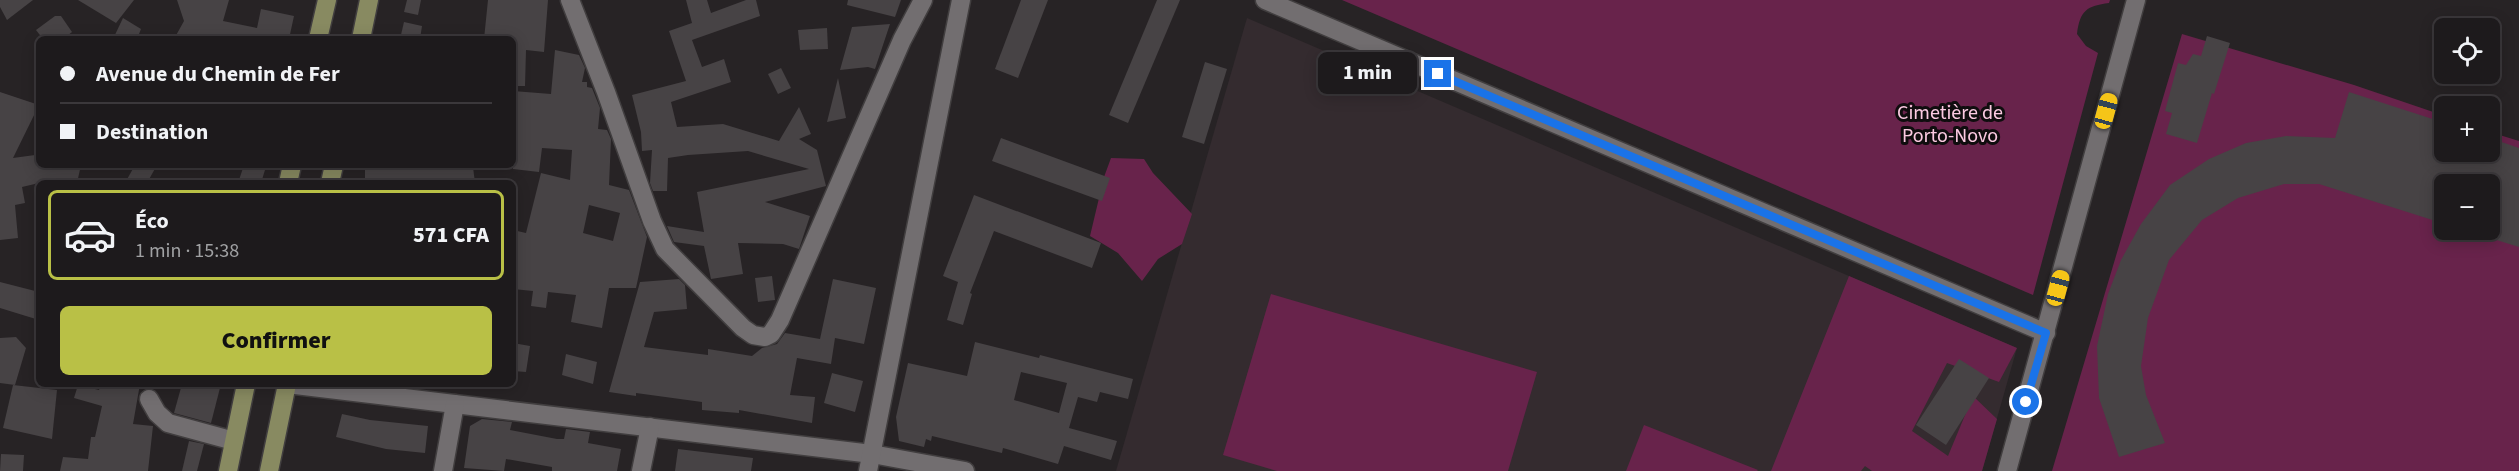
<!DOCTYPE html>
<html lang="fr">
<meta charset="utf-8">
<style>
body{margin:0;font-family:"Source Sans 3",sans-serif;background:#2a2729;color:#f1f3f6;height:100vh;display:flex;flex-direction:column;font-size:22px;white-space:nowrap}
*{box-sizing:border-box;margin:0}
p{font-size:20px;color:#a0a1a3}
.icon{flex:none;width:33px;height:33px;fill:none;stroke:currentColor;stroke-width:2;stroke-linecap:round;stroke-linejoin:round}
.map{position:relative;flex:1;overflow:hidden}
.sheet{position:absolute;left:36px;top:180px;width:480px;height:207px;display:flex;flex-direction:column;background:#1d1a1c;border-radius:9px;box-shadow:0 3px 15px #0003,0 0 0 2px #3b383b}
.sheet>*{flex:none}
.top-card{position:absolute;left:36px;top:36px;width:480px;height:132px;border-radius:9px;box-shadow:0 3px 15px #0003,0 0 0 2px #3b383b;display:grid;align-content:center;height:132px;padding:0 24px;background:#1d1a1c}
.buttons{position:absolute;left:2434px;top:18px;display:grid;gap:12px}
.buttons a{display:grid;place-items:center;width:66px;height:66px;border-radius:9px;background:#1d1a1c;box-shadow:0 3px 15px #0003,0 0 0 2px #3b383b;font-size:30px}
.end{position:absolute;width:27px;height:27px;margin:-14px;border:8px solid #1a73e8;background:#fff;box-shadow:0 0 0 3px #fff}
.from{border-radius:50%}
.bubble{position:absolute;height:42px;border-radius:9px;background:#1d1a1c;box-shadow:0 3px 15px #0003,0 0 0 2px #3b383b;font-size:20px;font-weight:800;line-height:42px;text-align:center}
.car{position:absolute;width:18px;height:36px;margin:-18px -9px;border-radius:8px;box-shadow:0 0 4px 2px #0007;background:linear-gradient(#f5c518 24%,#345 0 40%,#f5c518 0 76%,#345 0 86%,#f5c518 0)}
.top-card b{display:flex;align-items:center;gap:21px;height:57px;font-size:22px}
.top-card b+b{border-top:2px solid #3b383b}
.top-card i{width:15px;height:15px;background:#f1f3f6}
ul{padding:10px 0 0;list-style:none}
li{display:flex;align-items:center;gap:18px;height:90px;margin:0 12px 9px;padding:0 12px;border:3px solid #3b383b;border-radius:9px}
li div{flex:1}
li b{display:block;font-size:22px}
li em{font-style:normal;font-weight:800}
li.on{border-color:#b9c046}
li>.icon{width:54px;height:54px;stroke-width:1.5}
.primary-button{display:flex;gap:12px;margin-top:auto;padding:12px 24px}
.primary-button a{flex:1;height:69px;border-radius:9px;background:#b9c046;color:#111;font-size:24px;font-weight:800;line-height:69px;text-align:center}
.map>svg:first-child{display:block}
.built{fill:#342b2f}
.green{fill:#68234b;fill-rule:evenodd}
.building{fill:#474345;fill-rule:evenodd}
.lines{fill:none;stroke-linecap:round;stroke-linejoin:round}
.minor-casing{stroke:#413e3f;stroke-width:21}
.major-casing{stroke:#413e3f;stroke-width:21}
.minor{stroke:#726e70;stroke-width:18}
.major{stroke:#888a61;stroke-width:18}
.route{stroke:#1a73e8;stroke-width:8}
.labels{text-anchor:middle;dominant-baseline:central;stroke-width:6;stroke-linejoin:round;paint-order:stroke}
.park-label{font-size:20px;fill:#fccae2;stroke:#0f0d0e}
</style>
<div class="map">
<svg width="2519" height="471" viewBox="0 0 2519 471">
<rect width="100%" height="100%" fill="#272325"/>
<path class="built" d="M1247,18l770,330 -35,123h-866z"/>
<g class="green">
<path d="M1342,0h768l-1,3c-22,3 -29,7 -32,31l9,12 12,7 -65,242z"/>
<path d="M2182,34l172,51 91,31v36h45v-20l29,9v330h-467zM2445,184h45v46h-45z"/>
<path d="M1111,158l33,1 9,14 39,41 -10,30 -24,15 -16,22 -24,-28 -28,-17 14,-59z"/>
<path d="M1849,276l168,72 -18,34 -52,-19 -35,68 36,25 25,-60 24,23 -15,52h-110l-7,-5 -4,5h-90z"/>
<path d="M1271,294l266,78 -29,99h-231l-54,-16z"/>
<path d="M1644,425l114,45 -1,1h-131z"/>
</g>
<g class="building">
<path d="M0,0h33l-26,20 -7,-13z"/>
<path d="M78,0h56l-18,23z"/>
<path d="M177,0h52l-6,21 34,7 4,-19 33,7 -5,23h-115l10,-18z"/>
<path d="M407,0h14l-3,15 -14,-3z"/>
<path d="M488,0h60l-4,52 -18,-2 -1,36h-12v-47h-29z"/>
<path d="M686,0h21l4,13 35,-13h10l4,16 -68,24 10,27 22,-8 7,23 -60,20 6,25 46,-3 56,17 20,-34 12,27 -12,5 18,11 9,36 -61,16 45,14 -11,33 -16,-5 -45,-1 5,31 -32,5 -7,-33 -30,-4 -7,-16 37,6 -7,-40 112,-23 -61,-18 -60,4 -20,3 -1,33h-14l-3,-8 2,-33 -10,1 -1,-19 -9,-37 54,-14 -17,-50 23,-8z"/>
<path d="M848,0h53l-6,17 -48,-12z"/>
<path d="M1021,0h27l-30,78 -23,-9z"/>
<path d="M1157,0h23l-52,123 -19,-8z"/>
<path d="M55,16h6l11,16 -9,7h-20l-7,-9z"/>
<path d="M123,18l18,11 -4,10h-24z"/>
<path d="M404,22l18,4 -2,13h-20z"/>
<path d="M890,24l-15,45 -7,-2 -28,3 12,-43z"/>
<path d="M827,28l1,21 -28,1 -2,-20z"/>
<path d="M2207,36l23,7 -16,51 -2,-1 -15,50 -31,-9 6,-21 -7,-2 13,-48 8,2 7,-11 8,2z"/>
<path d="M555,50l24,5 6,13 -3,14h5v5l5,1 8,20 -2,21 9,1 4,9 -2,46 20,5 18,47 -11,51h-27l-7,40 -31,-6 5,-27 -28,-3 -2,16 -15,-2 2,-15 -20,-2v-59l13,3 15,-60 29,7 2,-30 -30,-2 -3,24 -26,-3v-78l38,3zM589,205l31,8 -7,28 -30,-8z"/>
<path d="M1205,62l22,7 -23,75 -22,-7z"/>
<path d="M781,68l10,20 -13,6 -10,-20z"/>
<path d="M838,78l8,40 -19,4z"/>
<path d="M0,92l39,13 -26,53 22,-3 2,10h44l-4,18h-38l-17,4 3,16 -10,2 3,33 -18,2z"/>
<path d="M2349,92l96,31v29h45v-14l29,10v99l-29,-9v-54h-45v40l-126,-40h-35l-46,14 -36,22 -33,40 -21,58 -7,48 5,29 19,48 -46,14 -20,-59 -2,-52 11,-52 13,-34 20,-36 29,-39 39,-26 37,-16 40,-7 49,2z"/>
<path d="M1001,138l109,40 -8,23 -110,-40z"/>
<path d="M135,165h22l-10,18h-22z"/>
<path d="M244,165l21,5 -4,13h-23z"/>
<path d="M365,165h91l1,4 16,-2 2,16h-110z"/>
<path d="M974,195l127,48 -9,25 -98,-37 -24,62 2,1 -9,31 -16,-5 11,-38 -15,-6z"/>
<path d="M772,276l3,24 -17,2 -3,-24z"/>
<path d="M679,279l6,6 2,24 -33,3 -10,35 64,8v-6l44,7 10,-8 15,-4 8,-11 35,6 13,-60 43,9 -12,56 -29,-6 -4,26 -34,-6 -7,37 25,2 -3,26 -73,-13v3l-37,-3v-8l-66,-9v3l-27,-4 31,-110z"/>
<path d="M0,282l39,10v28l-39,-12z"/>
<path d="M16,337l10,11 -11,37 -15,-2v-45z"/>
<path d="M975,342l64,16 1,-3 93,24 -5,20 -28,-7 -3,10 -19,-5 -9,31 48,13 -6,19 -47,-14 -6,18 -55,-16 -1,5 -70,-17 -1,5 -5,-2 -2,8 -25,-6 -3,-24 12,-54 59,13zM1021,372l46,11 -8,30 -45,-13z"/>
<path d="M513,343l17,3 -4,26 -13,-1z"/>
<path d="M566,354l31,8 -4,22 -31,-9z"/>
<path d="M1959,359l30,19 -43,67 -30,-20z"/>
<path d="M832,373l31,8 -8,31 -31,-9z"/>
<path d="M101,384h39l-7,40 20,2 -5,45h-88l3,-14 25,2 3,-22h4l7,-31 -28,-8 4,-13 21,5z"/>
<path d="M182,384h39l-10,39 -37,-10z"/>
<path d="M13,385l44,5 -5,49 -49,-11z"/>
<path d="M342,414l28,6 58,6 -3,27 -39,-4 -50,-12z"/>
<path d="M482,419l30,3 -2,8 47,9h7l2,-10 24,3 -2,11 33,6 -4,22h-65v-4l-46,-8 -2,12 -40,-3 6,-42z"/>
<path d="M189,441l15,3 -7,27h-15z"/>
<path d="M678,449l75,9 -2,13h-76z"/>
<path d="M1,454l23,1 -1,16h-23z"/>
</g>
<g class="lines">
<g class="minor-casing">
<g id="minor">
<path d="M570,0l36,92 46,129 13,28 78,79 10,7 12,2 6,-3 9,-14 122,-280 21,-40"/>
<path d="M1265,0l781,333"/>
<path d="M287,384l585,70 93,17"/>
<path d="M149,399l8,14 11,10 66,18"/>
<path d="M443,471l12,-67"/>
<path d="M641,471l9,-44"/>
<path d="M868,471l93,-471"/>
<path d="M2007,471l129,-471"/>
</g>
</g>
<g class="major-casing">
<g id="major">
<path d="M318,39l9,-39"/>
<path d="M361,39l8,-39"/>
<path d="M288,183l4,-18"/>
<path d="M330,183l4,-18"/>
<path d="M228,471l18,-87"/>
<path d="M269,471l18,-87"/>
</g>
</g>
<use href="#minor" class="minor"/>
<use href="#major" class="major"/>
</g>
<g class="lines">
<path class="route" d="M1438,74l608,259 -20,69"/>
</g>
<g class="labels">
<g class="park-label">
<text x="1950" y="113">Cimetière de<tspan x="1950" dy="23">Porto-Novo</tspan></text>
</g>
</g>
</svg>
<div class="buttons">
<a><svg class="icon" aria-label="locate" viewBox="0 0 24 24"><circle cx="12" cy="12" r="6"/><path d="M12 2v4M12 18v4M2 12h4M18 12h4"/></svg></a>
<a>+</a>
<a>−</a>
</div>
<i class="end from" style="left:2026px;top:402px"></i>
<i class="end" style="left:1438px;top:74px"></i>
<div class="bubble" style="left:1318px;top:52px;width:99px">1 min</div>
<i class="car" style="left:2106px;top:111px;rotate:15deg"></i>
<i class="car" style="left:2058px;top:288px;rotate:15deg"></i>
<div class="top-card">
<b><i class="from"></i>Avenue du Chemin de Fer</b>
<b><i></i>Destination</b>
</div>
<section class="sheet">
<ul>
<li class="on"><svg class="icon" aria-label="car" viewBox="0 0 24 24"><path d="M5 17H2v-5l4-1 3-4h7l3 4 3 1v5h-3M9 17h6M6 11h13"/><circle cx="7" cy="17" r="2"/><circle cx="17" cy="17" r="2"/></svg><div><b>Éco</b><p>1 min · 15:38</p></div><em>571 CFA</em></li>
</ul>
<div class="primary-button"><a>Confirmer</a></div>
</section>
</div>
